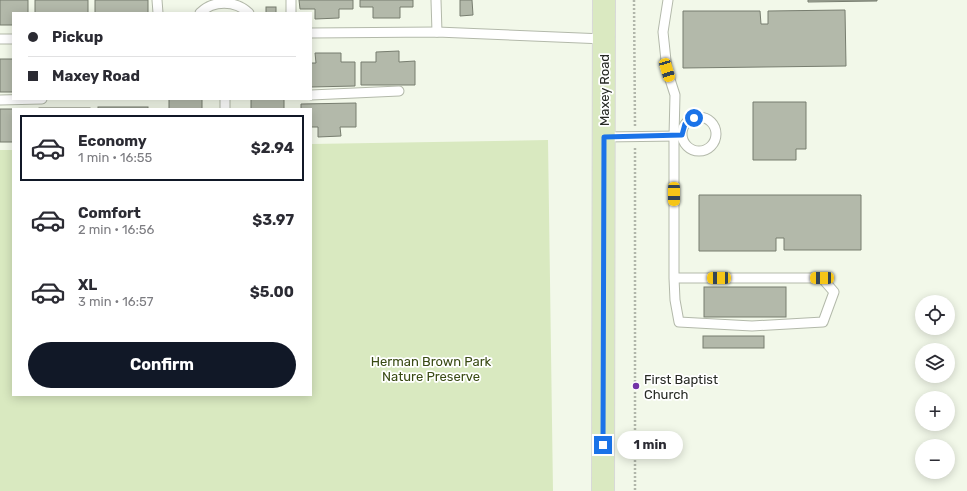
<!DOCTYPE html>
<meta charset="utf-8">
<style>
body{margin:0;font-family:Rubik,sans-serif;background:#f2f2f3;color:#2b2b33;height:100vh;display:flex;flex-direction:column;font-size:15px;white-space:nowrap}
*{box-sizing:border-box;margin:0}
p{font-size:13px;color:#7c7c81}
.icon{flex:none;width:22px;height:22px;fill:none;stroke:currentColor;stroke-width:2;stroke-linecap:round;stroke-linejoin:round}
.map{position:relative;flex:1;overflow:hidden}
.drawer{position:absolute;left:12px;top:108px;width:300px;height:288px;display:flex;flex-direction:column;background:#fff;border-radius:0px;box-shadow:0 2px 10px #0003}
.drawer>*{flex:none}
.banner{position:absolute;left:12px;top:12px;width:300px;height:88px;border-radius:0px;box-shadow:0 2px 10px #0003;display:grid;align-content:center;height:88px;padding:0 16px;background:#fff}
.tools{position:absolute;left:915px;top:295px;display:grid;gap:8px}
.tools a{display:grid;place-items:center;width:40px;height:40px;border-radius:50%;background:#fff;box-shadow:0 2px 10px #0003;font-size:20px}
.end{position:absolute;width:18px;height:18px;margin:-9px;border:5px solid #1a73e8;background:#fff;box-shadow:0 0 0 2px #fff}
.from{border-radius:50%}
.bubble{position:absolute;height:28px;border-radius:14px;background:#fff;box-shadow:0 2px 10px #0003;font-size:13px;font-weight:700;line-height:28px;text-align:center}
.car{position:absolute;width:12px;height:24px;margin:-12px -6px;border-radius:5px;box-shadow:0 0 3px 1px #0007;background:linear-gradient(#f5c518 24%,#345 0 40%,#f5c518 0 76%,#345 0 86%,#f5c518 0)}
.banner b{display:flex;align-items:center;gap:14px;height:38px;font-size:15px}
.banner b+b{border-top:1px solid #e1e1e2}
.banner i{width:10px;height:10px;background:#2b2b33}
ul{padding:7px 0 0;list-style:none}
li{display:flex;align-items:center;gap:12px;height:66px;margin:0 8px 6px;padding:0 8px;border:2px solid transparent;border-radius:0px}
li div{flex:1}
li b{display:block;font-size:15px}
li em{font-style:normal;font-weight:700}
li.on{border-color:#111827}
li>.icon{width:36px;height:36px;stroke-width:1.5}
.cta{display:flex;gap:8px;margin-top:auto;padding:8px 16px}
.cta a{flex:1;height:46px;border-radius:24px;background:#111827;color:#fff;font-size:16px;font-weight:700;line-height:46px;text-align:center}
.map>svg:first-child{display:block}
.green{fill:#d9e9c0}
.building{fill:#b3b9aa;stroke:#777d6f}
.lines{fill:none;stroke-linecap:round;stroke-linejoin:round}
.service-casing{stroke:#b3b9aa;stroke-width:11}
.primary-casing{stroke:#d8d9d8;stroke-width:24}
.path{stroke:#b1b6aa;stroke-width:2.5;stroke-dasharray:2 2;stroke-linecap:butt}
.service{stroke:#fff;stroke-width:9}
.primary{stroke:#dae9c1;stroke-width:22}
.route{stroke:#1a73e8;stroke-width:5}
.poi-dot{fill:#7232a7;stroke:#fff;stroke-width:1.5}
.labels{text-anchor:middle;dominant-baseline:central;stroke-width:3.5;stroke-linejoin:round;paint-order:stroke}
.street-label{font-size:13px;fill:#272a24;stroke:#fff}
.park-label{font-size:13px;fill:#394a14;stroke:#fff}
.poi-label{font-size:13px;fill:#272a24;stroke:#fff;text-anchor:start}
</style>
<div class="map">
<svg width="967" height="491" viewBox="0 0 967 491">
<rect width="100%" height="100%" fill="#f2f8e9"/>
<path class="green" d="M548,140l5,351h-553v-341h13v245h298v-251z"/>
<g class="building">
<path d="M0,0h28v13h-15v12h-13z"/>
<rect x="35" y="0" width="53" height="13"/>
<rect x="95" y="0" width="53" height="13"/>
<path d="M299,0h54v9h-14v9l-24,1v-10h-15z"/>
<path d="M360,0h53v7h-13v11h-27v-11h-13z"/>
<path d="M460,0h12l1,15 -13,1z"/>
<path d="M808,0h69v1l-69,1z"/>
<rect x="266" y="7" width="10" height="6"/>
<path d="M845,10l1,56 -163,2v-57h77l1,13h7v-13z"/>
<path d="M399,51v11l16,-1v24h-54v-23h15v-10z"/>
<path d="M315,53h26v9h14v24l-44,1v-24h5z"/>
<rect x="0" y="59" width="13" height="33"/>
<rect x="169" y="99" width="33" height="10"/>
<rect x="251" y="99" width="33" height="10"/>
<path d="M753,102h53v47h-10v11h-43z"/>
<path d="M356,103v24h-16l1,9 -23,1v-10h-7v-18h-10v-5z"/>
<rect x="98" y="107" width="50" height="2"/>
<rect x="39" y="108" width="51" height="1"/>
<path d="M0,109h31h-18v33h-13z"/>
<path d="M699,195h162v55h-77v-12h-8v13h-77z"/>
<rect x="704" y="287" width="82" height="30"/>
<rect x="703" y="336" width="61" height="12"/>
</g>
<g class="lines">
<g class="service-casing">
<g id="service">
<path d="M157,0l1,13"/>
<path d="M291,0v13"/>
<path d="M436,0l1,32"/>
<path d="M668,0l-5,32 4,38 8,25 -1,41v142l1,22 4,22 73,4 71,-4 11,-30 -12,-14h-148"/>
<path d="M200,13c13,-13 35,-13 49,0"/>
<path d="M311,33l126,-1 167,7"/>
<path d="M0,39h13"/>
<path d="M311,95l88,-4"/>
<path d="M225,99v10"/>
<path d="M0,100l42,-1"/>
<circle cx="699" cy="134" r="17"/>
<path d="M604,137l74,-1"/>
</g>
</g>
<g class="primary-casing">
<path id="primary" d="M603,491l1,-491"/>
</g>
<g class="path">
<path d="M634,0l1,127"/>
<path d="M635,148v343"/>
</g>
<use href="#service" class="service"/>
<use href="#primary" class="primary"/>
</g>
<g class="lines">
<path class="route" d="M603,445l1,-308 78,-2 3,-11 9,-6"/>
</g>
<circle class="poi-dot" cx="636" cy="386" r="4"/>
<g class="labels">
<g class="street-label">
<text transform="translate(604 90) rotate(-90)">Maxey Road</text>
</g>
<g class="park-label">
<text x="431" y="361">Herman Brown Park<tspan x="431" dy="15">Nature Preserve</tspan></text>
</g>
<g class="poi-label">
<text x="644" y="379">First Baptist<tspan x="644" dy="15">Church</tspan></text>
</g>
</g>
</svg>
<div class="tools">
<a><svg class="icon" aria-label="locate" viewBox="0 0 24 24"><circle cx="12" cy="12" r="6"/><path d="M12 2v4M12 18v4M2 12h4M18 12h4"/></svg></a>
<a><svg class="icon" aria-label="layers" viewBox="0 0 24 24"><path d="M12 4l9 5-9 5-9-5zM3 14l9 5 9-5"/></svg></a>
<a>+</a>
<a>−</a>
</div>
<i class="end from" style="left:694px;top:118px"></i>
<i class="end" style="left:603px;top:445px"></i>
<div class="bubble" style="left:617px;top:431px;width:66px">1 min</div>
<i class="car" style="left:667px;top:70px;rotate:163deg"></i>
<i class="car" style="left:674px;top:194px;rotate:180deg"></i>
<i class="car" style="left:719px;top:278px;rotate:270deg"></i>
<i class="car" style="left:822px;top:278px;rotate:270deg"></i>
<div class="banner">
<b><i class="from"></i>Pickup</b>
<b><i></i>Maxey Road</b>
</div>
<section class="drawer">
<ul>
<li class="on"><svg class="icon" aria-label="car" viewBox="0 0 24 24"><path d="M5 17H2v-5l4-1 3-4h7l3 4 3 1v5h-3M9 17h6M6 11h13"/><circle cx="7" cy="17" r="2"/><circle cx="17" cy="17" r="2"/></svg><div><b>Economy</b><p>1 min · 16:55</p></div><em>$2.94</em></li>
<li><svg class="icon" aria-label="car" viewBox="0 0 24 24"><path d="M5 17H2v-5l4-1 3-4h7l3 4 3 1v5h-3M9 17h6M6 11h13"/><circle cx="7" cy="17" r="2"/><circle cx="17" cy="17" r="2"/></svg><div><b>Comfort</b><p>2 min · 16:56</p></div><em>$3.97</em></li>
<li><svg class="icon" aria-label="car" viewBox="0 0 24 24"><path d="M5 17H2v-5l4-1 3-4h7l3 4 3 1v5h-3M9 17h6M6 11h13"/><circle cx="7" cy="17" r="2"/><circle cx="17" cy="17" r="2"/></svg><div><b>XL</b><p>3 min · 16:57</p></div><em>$5.00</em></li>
</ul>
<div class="cta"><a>Confirm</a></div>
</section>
</div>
